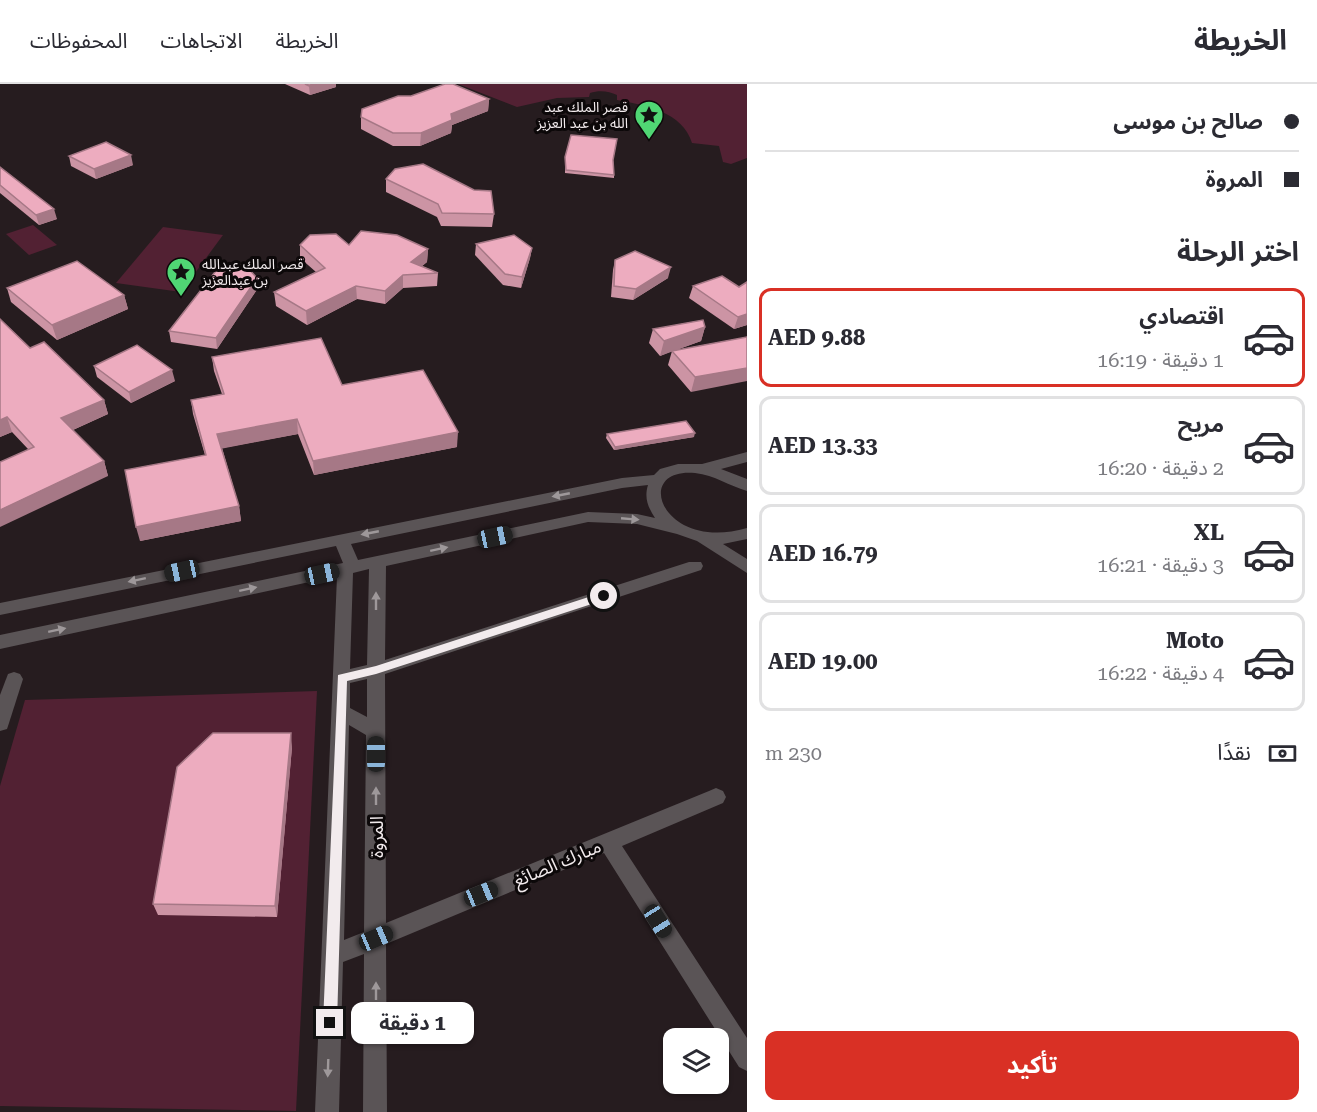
<!DOCTYPE html>
<html lang="ar">
<meta charset="utf-8">
<style>
body{margin:0;font-family:"Roboto Serif","Noto Sans Arabic",serif;background:#f2f2f3;color:#2b2b33;direction:rtl;height:100vh;display:flex;flex-direction:column;font-size:22px;white-space:nowrap}
*{box-sizing:border-box;margin:0}
p{font-size:20px;color:#7c7c81}
.icon{flex:none;width:33px;height:33px;fill:none;stroke:currentColor;stroke-width:2;stroke-linecap:round;stroke-linejoin:round}
.map{position:relative;flex:1;overflow:hidden;direction:ltr}
.panel{display:flex;flex-direction:column;background:#fff;width:570px}
.panel>*{flex:none}
.banner{display:grid;align-content:center;height:132px;padding:0 18px;background:#fff}
.buttons{position:absolute;left:663px;top:944px;display:grid;gap:12px}
.buttons a{display:grid;place-items:center;width:66px;height:66px;border-radius:12px;background:#fff;box-shadow:0 2px 4px #0004;font-size:30px}
.end{position:absolute;width:27px;height:27px;margin:-14px;border:8px solid #f2ebed;background:#111;box-shadow:0 0 0 3px #111}
.from{border-radius:50%}
.bubble{position:absolute;height:42px;border-radius:12px;background:#fff;box-shadow:0 2px 4px #0004;font-size:20px;font-weight:700;line-height:42px;text-align:center;direction:rtl}
.car{position:absolute;width:18px;height:36px;margin:-18px -9px;border-radius:8px;box-shadow:0 0 4px 2px #0007;background:linear-gradient(#222 24%,#8ab4d8 0 40%,#222 0 76%,#8ab4d8 0 86%,#222 0)}
.banner b{display:flex;align-items:center;gap:21px;height:57px;font-size:22px}
.banner b+b{border-top:2px solid #e1e1e2}
.banner i{width:15px;height:15px;background:#2b2b33}
ul{padding:0;list-style:none}
li{display:flex;align-items:center;gap:18px;height:99px;margin:0 12px 9px;padding:0 6px;border:3px solid #e1e1e2;border-radius:12px}
li div{flex:1}
li b{display:block;font-size:22px}
li em{font-style:normal;font-weight:700}
li.current{border-color:#d93025}
li>.icon{width:54px;height:54px;stroke-width:1.5}
h2{padding:0 18px;font-size:27px;line-height:72px}
.pay{display:flex;align-items:center;gap:15px;height:66px;padding:0 18px;font-size:22px}
.pay p{margin-inline-start:auto}
.primary-button{display:flex;gap:12px;margin-top:auto;padding:12px 18px}
.primary-button a{flex:1;height:69px;border-radius:12px;background:#d93025;color:#fff;font-size:24px;font-weight:700;line-height:69px;text-align:center}
header{display:flex;align-items:center;gap:36px;box-sizing:border-box;height:84px;padding:0 30px;background:#fff;border-bottom:2px solid #e1e1e2}
header strong{font-size:28px}
nav{display:flex;gap:33px;margin-inline-start:auto;font-size:21px}
main{display:flex;flex:1;min-height:0}
.map>svg:first-child{display:block}
.green{fill:#522133}
.lines{fill:none;stroke-linecap:round;stroke-linejoin:round}
.minor{fill:#5a5456;fill-rule:evenodd}
.wall{fill:#cc94a4}
.shaded-wall{fill:#a67886}
.building{fill:#edacbf;stroke:#a67886;stroke-width:1.5}
.oneway{fill:#9e989a}
.route{fill:#f2ebed}
.labels{text-anchor:middle;dominant-baseline:central;stroke-width:6;stroke-linejoin:round;paint-order:stroke}
.far-poi-label{font-size:14px;fill:#f2ebed;stroke:#0c0809;text-anchor:end}
.near-street-label{font-size:18px;fill:#f2ebed;stroke:#0c0809}
</style>
<header>
<strong>الخريطة</strong>
<nav><a>الخريطة</a><a>الاتجاهات</a><a>المحفوظات</a></nav>
</header>
<main>
<section class="panel">
<div class="banner">
<b><i class="from"></i>صالح بن موسى</b>
<b><i></i>المروة</b>
</div>
<h2>اختر الرحلة</h2>
<ul>
<li class="current"><svg class="icon" aria-label="car" viewBox="0 0 24 24"><path d="M5 17H2v-5l4-1 3-4h7l3 4 3 1v5h-3M9 17h6M6 11h13"/><circle cx="7" cy="17" r="2"/><circle cx="17" cy="17" r="2"/></svg><div><b>اقتصادي</b><p>1 دقيقة · 16:19</p></div><em>AED 9.88</em></li>
<li><svg class="icon" aria-label="car" viewBox="0 0 24 24"><path d="M5 17H2v-5l4-1 3-4h7l3 4 3 1v5h-3M9 17h6M6 11h13"/><circle cx="7" cy="17" r="2"/><circle cx="17" cy="17" r="2"/></svg><div><b>مريح</b><p>2 دقيقة · 16:20</p></div><em>AED 13.33</em></li>
<li><svg class="icon" aria-label="car" viewBox="0 0 24 24"><path d="M5 17H2v-5l4-1 3-4h7l3 4 3 1v5h-3M9 17h6M6 11h13"/><circle cx="7" cy="17" r="2"/><circle cx="17" cy="17" r="2"/></svg><div><b>XL</b><p>3 دقيقة · 16:21</p></div><em>AED 16.79</em></li>
<li><svg class="icon" aria-label="car" viewBox="0 0 24 24"><path d="M5 17H2v-5l4-1 3-4h7l3 4 3 1v5h-3M9 17h6M6 11h13"/><circle cx="7" cy="17" r="2"/><circle cx="17" cy="17" r="2"/></svg><div><b>Moto</b><p>4 دقيقة · 16:22</p></div><em>AED 19.00</em></li>
</ul>
<div class="pay"><svg class="icon" aria-label="cash" viewBox="0 0 24 24"><path d="M3 7h18v10H3z"/><circle cx="12" cy="12" r="2"/></svg>نقدًا<p>230 m</p></div>
<div class="primary-button"><a>تأكيد</a></div>
</section>
<div class="map">
<svg width="747" height="1028" viewBox="0 0 747 1028">
<rect width="100%" height="100%" fill="#261c1f"/>
<g class="green">
<path d="M458,0h289v74l-16,6 -8,-2 -4,-16 -27,-3c-9,-31 -47,-38 -75,-43v-5c-8,-4 -18,-5 -27,-2l-1,4 -32,1 -40,9z"/>
<path d="M33,141l24,20 -28,10 -23,-21z"/>
<path d="M163,143l60,8 -42,57 -65,-9z"/>
<path d="M317,607l-21,420 -296,-5v-320l25,-86z"/>
</g>
<g class="lines">
<g class="minor">
<path d="M747,368v10l-26,7 26,10v12c-18,-5 -32,-16 -52,-18 -64,-6 -33,80 52,55v11l-24,5 24,15v14l-50,-32 -20,-7 -40,-10 -49,-2 -202,44 -1,94 304,-98h12l2,4 -2,4 -316,104 1,249 323,-132 7,-3 7,3 3,6 -3,6 -101,43 125,192v33l-8,-4 -135,-214 -218,91 1,168h-24l1,-158 -21,8 -4,150h-24l22,-536 -337,73v-14l343,-72 -7,-17 -336,69v-12l622,-125 32,-3 6,-6 18,-5h24zM648,401c-4,13 0,22 7,33l-18,-4 -49,-2 -230,48 -7,-16 271,-56zM369,485l-2,96 -17,4 3,-96zM367,595v38l-17,-9v-25zM349,641l17,10 -2,197 -20,8z"/>
<path d="M14,588l6,2 3,5 -14,44 -2,6 -7,2v-36l8,-21z"/>
</g>
</g>
<g class="wall">
<path d="M285,0h51v3l-26,8z"/>
<path d="M489,15l-1,12 -36,14 -1,8 -31,13h-27l-32,-17v-12z"/>
<path d="M571,51l42,25 1,15v3l-49,-5v-12z"/>
<path d="M69,72l64,9 -37,14 -25,-13z"/>
<path d="M0,83l57,52 -18,6 -39,-32z"/>
<path d="M386,95l108,35 -2,13 -51,-1 -4,-9 -51,-25z"/>
<path d="M476,160l56,4 -2,10 -9,30 -18,-3 -28,-30z"/>
<path d="M300,161h49l79,4 -1,13 -5,4 16,7 -1,13 -34,2 -18,16 -28,-5 -50,26 -31,-19 -2,-14 42,-20 -16,-14z"/>
<path d="M615,176l53,18 -35,22 -22,-3 2,-27z"/>
<path d="M722,192l25,49 -13,4 -45,-31 4,-12z"/>
<path d="M7,204l117,7 4,14 -71,31 -46,-38z"/>
<path d="M258,204l-41,61 -46,-7 -2,-11z"/>
<path d="M0,235l30,29 74,52 4,14 -35,16 31,31 4,15 -80,-27 -16,-17 -12,5z"/>
<path d="M705,243l-4,14 -25,9 71,-13 -56,55 -23,-27 4,-14 -12,5 -11,-13 4,-14z"/>
<path d="M212,273l130,28 115,62 -143,28 -16,-41 -76,14 17,58 2,15 -101,20 65,-86 -12,-41 -2,-14 31,-6 -8,-23z"/>
<path d="M94,282l81,15 -44,22 -34,-26z"/>
<path d="M607,350l87,3 -80,13 -8,-12z"/>
<path d="M292,663l-15,170 -119,-2 -5,-11z"/>
</g>
<g class="shaded-wall">
<path d="M316,0h20v3l-26,8 -1,-9z"/>
<path d="M489,15l-1,12 -36,14 -1,8 -31,13 1,-13 30,-19z"/>
<path d="M131,71l2,10 -37,14 -2,-10z"/>
<path d="M54,125l3,10 -18,6 -3,-10z"/>
<path d="M532,164l-2,10 -9,30 1,-11z"/>
<path d="M428,165l-1,13 -16,13v-13z"/>
<path d="M671,183l-3,11 -35,22 3,-11z"/>
<path d="M403,191v13l-18,16v-13z"/>
<path d="M257,194l1,10 -41,61 -1,-11z"/>
<path d="M356,202l1,13 -50,26 -1,-14z"/>
<path d="M124,211l4,14 -71,31 -5,-15z"/>
<path d="M747,230v11l-13,4 4,-12z"/>
<path d="M705,243l-4,14 -41,15 4,-15z"/>
<path d="M747,284v13l-56,11 4,-15z"/>
<path d="M172,286l3,11 -44,22 -2,-11z"/>
<path d="M104,316l4,14 -42,19 -5,-15z"/>
<path d="M7,333l5,15 -12,5v-17z"/>
<path d="M297,335l1,15 -78,15 -3,-15z"/>
<path d="M458,348l-1,15 -143,28 -1,-14z"/>
<path d="M695,349l-1,4 -80,13 1,-3z"/>
<path d="M104,377l4,15 -108,51v-17z"/>
<path d="M239,422l2,15 -101,20 -4,-14z"/>
<path d="M291,649l1,14 -15,170 -2,-11z"/>
</g>
<g class="building">
<path d="M305,0h11l-7,2z"/>
<path d="M445,0h8l36,15 -38,15 1,6 -31,13h-28l-32,-16 1,-8 36,-13h13z"/>
<path d="M571,51l46,4 -4,21 1,15 -48,-5 -1,-13z"/>
<path d="M106,58l25,13 -37,14 -25,-13z"/>
<path d="M423,80l51,26 17,1 3,23 -52,-1 -4,-9 -52,-25 9,-10z"/>
<path d="M0,83l54,42 -18,6 -36,-30z"/>
<path d="M361,147l36,4 31,14 -17,13 27,11 -35,2 -18,16 -29,-5 -50,25 -32,-19 51,-24 -25,-23 10,-10 26,-1 13,11z"/>
<path d="M514,151l18,13 -10,29 -17,-3 -29,-30z"/>
<path d="M635,167l36,16 -35,22 -22,-3 1,-26z"/>
<path d="M77,177l47,34 -72,30 -45,-37z"/>
<path d="M222,179l24,3 11,12 -41,60 -47,-7z"/>
<path d="M722,192l17,11 8,-5v32l-9,3 -45,-31z"/>
<path d="M0,235l30,29 14,-6 60,58 -43,18 43,43 -104,49v-48l34,-15 -27,-30 -7,3z"/>
<path d="M703,236l2,7 -41,14 -11,-12z"/>
<path d="M747,253v31l-52,9 -23,-26z"/>
<path d="M321,254l21,47 81,-15 35,62 -145,29 -16,-42 -80,15 22,72 -103,21 -11,-57 81,-15 -15,-55 33,-6 -12,-37z"/>
<path d="M137,261l35,25 -43,22 -35,-26z"/>
<path d="M686,337l9,12 -80,14 -8,-13z"/>
<path d="M213,649h78l-16,173 -122,-2 24,-137z"/>
</g>
<defs><path id="oneway-solid" d="M-6-.8H1V-3.2L6.5 0L1 3.2V.8H-6Z" transform="scale(1.5)"/></defs>
<g class="oneway">
<use href="#oneway-solid" transform="translate(561 411) rotate(169)"/>
<use href="#oneway-solid" transform="translate(630 435) rotate(5)"/>
<use href="#oneway-solid" transform="translate(370 449) rotate(169)"/>
<use href="#oneway-solid" transform="translate(439 465) rotate(-12)"/>
<use href="#oneway-solid" transform="translate(137 496) rotate(168)"/>
<use href="#oneway-solid" transform="translate(248 505) rotate(-12)"/>
<use href="#oneway-solid" transform="translate(376 517) rotate(-90)"/>
<use href="#oneway-solid" transform="translate(57 546) rotate(-12)"/>
<use href="#oneway-solid" transform="translate(376 712) rotate(-90)"/>
<use href="#oneway-solid" transform="translate(376 907) rotate(-90)"/>
<use href="#oneway-solid" transform="translate(328 984) rotate(92)"/>
</g>
<path class="route" d="M604,508l5,4 -2,3 -231,75 -29,7 -10,342 -2,5 -5,2 -5,-2 -2,-5 15,-348 38,-9z"/>
<defs>
<g id="sight-pin" transform="scale(1.5)"><path d="M0 17L-7.5 6A9.5 9.5 0 1 1 7.5 6Z" fill="#50d674" stroke="#0c0809"/><path d="M0-6L1.8-2.2L6-1.7L2.9 1.2L3.7 5.4L0 3.3L-3.7 5.4L-2.9 1.2L-6-1.7L-1.8-2.2Z" fill="#111"/></g>
</defs>
<g fill-rule="evenodd">
<use href="#sight-pin" x="649" y="31"/>
<use href="#sight-pin" x="181" y="188"/>
</g>
<g class="labels">
<g class="far-poi-label">
<text x="628" y="23">قصر الملك عبد<tspan x="628" dy="16">الله بن عبد العزيز</tspan></text>
<text x="202" y="180" text-anchor="start">قصر الملك عبدالله<tspan x="202" dy="16">بن عبدالعزيز</tspan></text>
</g>
<g class="near-street-label">
<text transform="translate(376 753) rotate(-90)">المروة</text>
<text transform="translate(557 779) rotate(-23)">مبارك الصائغ</text>
</g>
</g>
</svg>
<div class="buttons">
<a><svg class="icon" aria-label="layers" viewBox="0 0 24 24"><path d="M12 4l9 5-9 5-9-5zM3 14l9 5 9-5"/></svg></a>
</div>
<i class="end from" style="left:604px;top:512px"></i>
<i class="end" style="left:330px;top:939px"></i>
<div class="bubble" style="left:351px;top:918px;width:123px">1 دقيقة</div>
<i class="car" style="left:495px;top:453px;rotate:78deg"></i>
<i class="car" style="left:182px;top:487px;rotate:258deg"></i>
<i class="car" style="left:322px;top:490px;rotate:78deg"></i>
<i class="car" style="left:376px;top:670px;rotate:0deg"></i>
<i class="car" style="left:481px;top:810px;rotate:68deg"></i>
<i class="car" style="left:658px;top:837px;rotate:148deg"></i>
<i class="car" style="left:376px;top:854px;rotate:67deg"></i>
</div>
</main>
